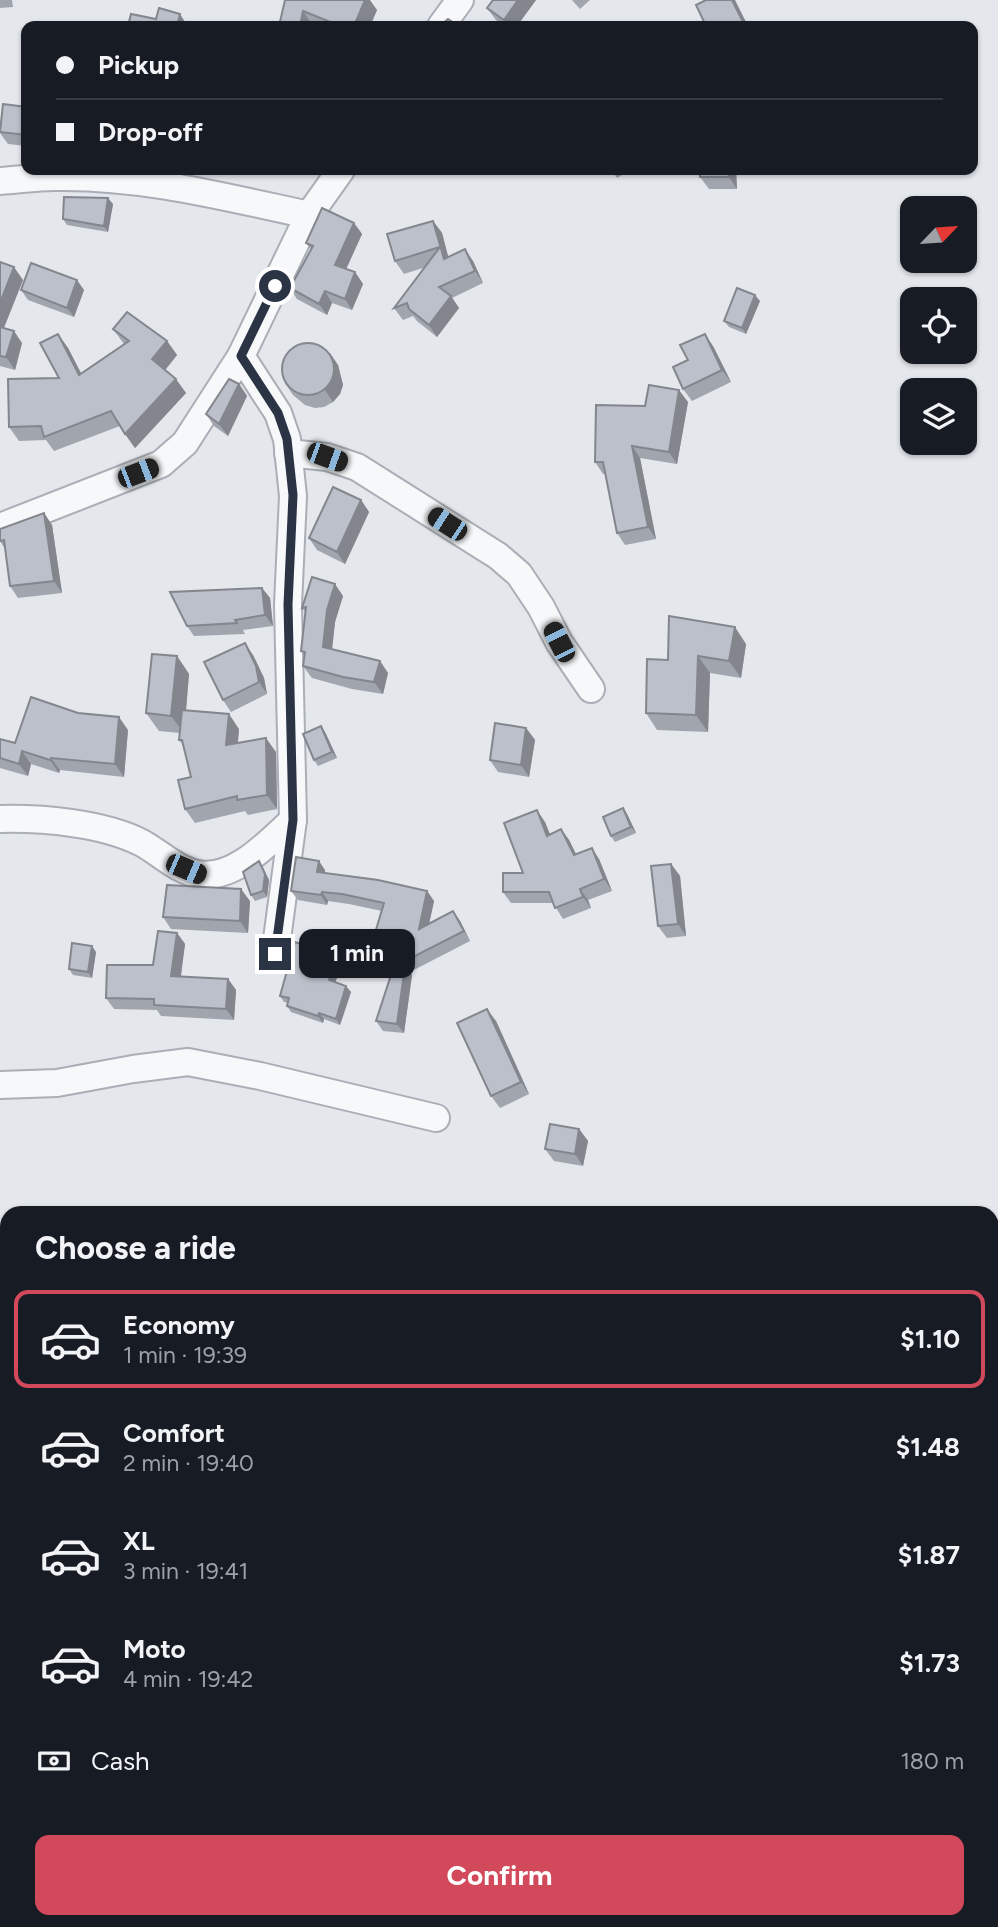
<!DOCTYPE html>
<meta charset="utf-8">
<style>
body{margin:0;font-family:Figtree,sans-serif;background:#20242c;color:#f1f3f6;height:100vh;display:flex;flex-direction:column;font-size:26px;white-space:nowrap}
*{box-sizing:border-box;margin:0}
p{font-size:23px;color:#9ea1a6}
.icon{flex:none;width:38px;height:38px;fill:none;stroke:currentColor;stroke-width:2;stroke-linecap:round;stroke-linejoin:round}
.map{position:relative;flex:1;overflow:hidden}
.sheet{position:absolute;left:0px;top:1206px;width:999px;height:723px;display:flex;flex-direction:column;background:#171b24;border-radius:21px 21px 0 0;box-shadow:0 2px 5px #0004}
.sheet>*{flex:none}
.hud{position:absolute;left:21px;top:21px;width:957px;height:154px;border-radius:14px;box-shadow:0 2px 5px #0004;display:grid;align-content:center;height:154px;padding:0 35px;background:#171b24}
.needle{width:46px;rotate:65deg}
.fabs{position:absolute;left:900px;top:196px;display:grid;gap:14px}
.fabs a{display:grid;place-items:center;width:77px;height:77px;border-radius:14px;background:#171b24;box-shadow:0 2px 5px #0004;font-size:35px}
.end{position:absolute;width:32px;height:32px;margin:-16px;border:9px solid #2b3445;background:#fff;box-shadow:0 0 0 4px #fff}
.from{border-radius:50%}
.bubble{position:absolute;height:49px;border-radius:14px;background:#171b24;box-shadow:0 2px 5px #0004;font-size:23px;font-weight:700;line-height:49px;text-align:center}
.car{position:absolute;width:21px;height:42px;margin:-21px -10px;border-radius:9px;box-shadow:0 0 5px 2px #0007;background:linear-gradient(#222 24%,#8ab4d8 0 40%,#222 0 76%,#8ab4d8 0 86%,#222 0)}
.hud b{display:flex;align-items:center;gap:24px;height:66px;font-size:26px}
.hud b+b{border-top:2px solid #363941}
.hud i{width:18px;height:18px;background:#f1f3f6}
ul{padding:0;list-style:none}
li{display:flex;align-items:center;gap:21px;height:98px;margin:0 14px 10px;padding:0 21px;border:4px solid transparent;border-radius:14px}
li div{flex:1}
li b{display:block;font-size:26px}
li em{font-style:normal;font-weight:700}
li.current{border-color:#d1495b}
li>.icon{width:63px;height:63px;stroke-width:1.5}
h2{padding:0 35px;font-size:32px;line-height:84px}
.pay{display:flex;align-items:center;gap:18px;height:77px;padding:0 35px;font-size:26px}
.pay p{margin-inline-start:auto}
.cta{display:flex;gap:14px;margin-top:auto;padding:14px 35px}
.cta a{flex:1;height:80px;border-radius:14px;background:#d1495b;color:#fff;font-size:28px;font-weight:700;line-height:80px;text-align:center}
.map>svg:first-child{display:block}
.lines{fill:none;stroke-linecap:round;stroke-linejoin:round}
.minor-casing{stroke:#a9aeb7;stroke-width:30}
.minor{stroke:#f7f8fa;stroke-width:26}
.wall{fill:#a1a5ae}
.shaded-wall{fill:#83868d}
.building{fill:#bbc0ca;stroke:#83868d;stroke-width:2}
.route{stroke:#2b3445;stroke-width:9}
</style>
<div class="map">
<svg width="998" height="1927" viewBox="0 0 998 1927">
<rect width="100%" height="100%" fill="#e4e7ec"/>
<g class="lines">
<g class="minor-casing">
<g id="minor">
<path d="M441,26l19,-26"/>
<path d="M0,181c18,-1 36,-4 54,-4 86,-2 171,20 255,38"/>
<path d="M288,453l39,4 30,10 141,89 21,18 22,33 18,35 32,47"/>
<path d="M0,527l161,-63 24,-21 56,-87 68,-141 32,-45"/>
<path d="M0,819c43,-1 103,4 142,24 18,10 35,27 56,31 36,7 72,-33 95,-54l-5,-215 5,-109 -6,-57 -9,-26 -37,-57"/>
<path d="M275,954l18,-134"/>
<path d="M0,1085l57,-2 76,-14 55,-7 72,14 176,42"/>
</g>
</g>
<use href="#minor" class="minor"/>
</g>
<g class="wall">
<path d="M0,0h12l1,7 -13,1z"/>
<path d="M285,0l92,10 -7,16h-55z"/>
<path d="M493,0h43l-19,26h-12l-9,-6 -9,-12z"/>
<path d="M572,0h18l-10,9z"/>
<path d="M26,107v39l-18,-2 -8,-11z"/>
<path d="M612,170h18l-13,8z"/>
<path d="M700,170h36l1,19h-28l-9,-12z"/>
<path d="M113,204l-5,28 -41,-7 -4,-6z"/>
<path d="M433,221l9,12 6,24 25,4 10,22 -31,15 7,10 -22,29 -20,-16 -4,-5 -10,4 -9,-12 32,-41 -22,7 -9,-13z"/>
<path d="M354,223l8,11 -16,35 9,3 8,12 -11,26 -20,-7 -5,12 -30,-16 -7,-11 21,-38 -5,-7z"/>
<path d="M0,262l23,18 -19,48 18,15 -7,27 -15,-4z"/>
<path d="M21,290h63l-10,27 -46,-17z"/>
<path d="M760,301l-14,33 -17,-7 -5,-6z"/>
<path d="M113,329l54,12 10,14 -12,15 21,23 -51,55 -15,-22 -66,25 -8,-11 -27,1 -10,-14 50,-49 -1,-44 10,14 13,25 43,-29z"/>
<path d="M713,346l18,36 -39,19 -9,-12 5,-29z"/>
<path d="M338,365l5,20 -3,9 -7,8 -9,5 -9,1 -10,-3 -12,-10 -8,-12z"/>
<path d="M239,384l8,12 -19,40 -14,-10 -8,-12z"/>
<path d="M688,402l-11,62 -37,-6 16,81 -31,6 -8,-12 -11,-59h-3l-8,-12 50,-56z"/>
<path d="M361,500l8,12 -24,52 -28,-14 -8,-12z"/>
<path d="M44,513l8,12 10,68 -44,5 -8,-12 -5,-37 -5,-8z"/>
<path d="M262,588l8,10 3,28 -30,4 2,4 -51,2 -7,-10z"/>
<path d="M343,596l-8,26 -3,27 48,12 8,12 -5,21 -31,-5 -40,-11 -9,-12 1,-10 -3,-5 4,-39 -3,-4z"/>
<path d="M746,644l-5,34 -31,-5 -2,59 -51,-2 -11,-17 22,-53z"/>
<path d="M253,655l11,23 3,16 -36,18 -8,-12z"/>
<path d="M177,656l12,18 -3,36 53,19 -1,14 38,9 1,57 -29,6 -3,-4 -50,12 -10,-14 6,-32 -7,-31 -5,-6 1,-7 -21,-2 -13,-18z"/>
<path d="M526,728l9,12 -6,37 -31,-5 -8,-12z"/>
<path d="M128,730l-4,47 -64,-7 -1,3 -28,-9 -3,12 -28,-8v-29l15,4z"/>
<path d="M325,732l12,26 -19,8 -4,-6z"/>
<path d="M623,808l4,6 9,19 -21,9 -4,-6z"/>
<path d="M545,822l5,13 11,-6 8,11 7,14 23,5 13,32 -24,9 3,8 -28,11 -10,-16h-42l-8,-11 20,-19z"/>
<path d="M259,861l4,7 6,12 -2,17 -12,4 -4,-6z"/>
<path d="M671,864l9,12 6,60 -19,2 -9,-12z"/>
<path d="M325,870v3l102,18 7,10 -5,23 24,-13 7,10 10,20 -60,31 2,3 -8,58 -21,-2 -7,-10 24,-73 -19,-6 -6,-9 7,-22 -33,-7 -21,-3 -1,4 -29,-5 -7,-9z"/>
<path d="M250,901l-2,32 -77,-4 -8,-12z"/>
<path d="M177,933l8,11 -4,33 47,2 8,11 -2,30 -73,-4 -4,-6 -43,-1 -8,-11 47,-33z"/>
<path d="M96,952l-4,26 -19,-3 -4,-6z"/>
<path d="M342,964l-7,18 16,10 -11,33 -16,-6 -1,4 -32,-11 -4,-6 1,-3 -4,-1 -4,-6z"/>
<path d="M496,1021l33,73 -29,14 -9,-12z"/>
<path d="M579,1129l9,12 -5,25 -29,-5 -9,-12z"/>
<path d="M7,1308v112l-7,2v-112z"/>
<path d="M7,1922h94l-23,5h-72z"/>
</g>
<g class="shaded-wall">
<path d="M365,0h5l7,10 -7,16h-16z"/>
<path d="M518,0h18l-19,26h-8l-5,-6z"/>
<path d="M732,0h3l13,26h-3z"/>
<path d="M303,11l10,15h-13z"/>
<path d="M180,14l7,11v1h-10z"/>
<path d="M728,170h8l1,19 -8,-12z"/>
<path d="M108,198l5,6 -5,28 -4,-6z"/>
<path d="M433,221l9,12 10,38 -8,-12z"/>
<path d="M354,223l8,11 -19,42 -8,-11z"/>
<path d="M465,249l8,12 10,22 -8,-12z"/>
<path d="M14,267l9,13 -23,57v-34z"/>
<path d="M355,272l8,12 -11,26 -7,-11z"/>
<path d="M77,280l7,10 -10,27 -7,-9z"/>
<path d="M325,291l7,12 -5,12 -8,-11z"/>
<path d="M755,295l5,6 -14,33 -4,-6z"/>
<path d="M451,296l8,12 -22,29 -8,-12z"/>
<path d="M14,331l8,12 -7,27 -9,-13z"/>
<path d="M58,334l10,14 21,41 -10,-14z"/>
<path d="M705,334l8,12 18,36 -9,-12z"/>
<path d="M167,341l10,14 -15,19 -10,-15z"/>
<path d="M330,353l8,12 5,20 -3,9 -7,8 -8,-12z"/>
<path d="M176,379l10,14 -51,55 -10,-14z"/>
<path d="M239,384l8,12 -19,40 -9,-12z"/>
<path d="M679,390l9,12 -11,62 -8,-12z"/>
<path d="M632,446l8,12 16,81 -8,-12z"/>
<path d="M361,500l8,12 -24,52 -8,-12z"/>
<path d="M44,513l8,12 10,68 -8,-12z"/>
<path d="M335,584l8,12 -8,26 -4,37 -8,-12 4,-37z"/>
<path d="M262,588l8,10 3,28 -8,-11z"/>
<path d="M735,627l11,17 -5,34 -12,-17z"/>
<path d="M245,643l8,12 11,23 3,16 -8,-12z"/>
<path d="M177,656l12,18 -5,59 -13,-17z"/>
<path d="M698,656l12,17 -2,59 -12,-17z"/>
<path d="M380,661l8,12 -5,21 -9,-12z"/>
<path d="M229,714l10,15 -3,30 -10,-14z"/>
<path d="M119,717l9,13 -4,47 -9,-13z"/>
<path d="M321,726l4,6 12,26 -5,-6z"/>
<path d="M526,728l9,12 -6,37 -8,-12z"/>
<path d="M266,738l10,14 1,57 -10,-14z"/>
<path d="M22,751l9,13 -3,12 -9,-12z"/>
<path d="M51,758l9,12 -1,3 -9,-13z"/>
<path d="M623,808l4,6 9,19 -5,-6z"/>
<path d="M537,810l8,12 10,25 -8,-11z"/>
<path d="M561,829l8,11 13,26 -8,-11z"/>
<path d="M592,848l7,11 13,32 -8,-12z"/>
<path d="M259,861l4,7 6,12 -2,17 -4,-6z"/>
<path d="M319,861l6,9 -1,12 -7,-10z"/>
<path d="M671,864l9,12 6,60 -8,-12z"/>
<path d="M241,889l9,12 -2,32 -8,-12z"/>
<path d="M580,889l8,11 3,8 -8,-11z"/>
<path d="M427,891l7,10 -8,37 -7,-9z"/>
<path d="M322,892l6,9 -1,4 -6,-10z"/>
<path d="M453,911l7,10 10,20 -6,-10z"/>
<path d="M177,933l8,11 -6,43 -8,-11z"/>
<path d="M92,946l4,6 -4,26 -4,-6z"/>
<path d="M338,958l4,6 -8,22 -5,-6z"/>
<path d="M405,966l7,9 -8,58 -7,-9z"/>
<path d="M228,979l8,11 -2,30 -8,-11z"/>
<path d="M346,986l5,6 -11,33 -4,-6z"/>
<path d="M487,1009l9,12 33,73 -8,-12z"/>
<path d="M319,1013l5,6 -1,4 -5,-7z"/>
<path d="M579,1129l9,12 -5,25 -8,-12z"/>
</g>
<g class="building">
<path d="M285,0h80l-11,26h-14l-37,-15 -3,15h-21z"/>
<path d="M493,0h25l-14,20 -17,-12z"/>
<path d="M706,0h26l13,26h-39l-10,-21z"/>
<path d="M159,8l21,6 -3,12h-49l3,-12 25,5z"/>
<path d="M448,19l10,7h-18z"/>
<path d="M3,104l23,3v28l-26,-3z"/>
<path d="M700,170h28l1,7h-29z"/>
<path d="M64,197l44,1 -4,28 -41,-7z"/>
<path d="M322,208l32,15 -19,42 20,7 -10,27 -20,-8 -6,13 -29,-16 23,-42 -7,-3z"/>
<path d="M433,221l11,38 21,-10 10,22 -36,16 12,9 -22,29 -20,-16 -2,-6 -13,5 46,-61 -45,14 -8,-27z"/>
<path d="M0,262l14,5 -14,36z"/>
<path d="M31,263l46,17 -10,28 -46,-18z"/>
<path d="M737,288l18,7 -13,33 -18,-7z"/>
<path d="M127,312l40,29 -15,18 24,20 -51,55 -14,-23 -67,26 -3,-11 -32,1 -1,-48 51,-1 -19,-35 18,-9 21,41 50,-34 -16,-12z"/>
<path d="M0,327l14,4 -8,26 -6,-1z"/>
<path d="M705,334l17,36 -39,19 -10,-22 15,-7 -8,-15z"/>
<circle cx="308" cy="369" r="26"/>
<path d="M229,379l10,5 -20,40 -13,-10z"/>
<path d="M649,385l30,5 -10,62 -37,-6 16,81 -31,6 -14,-71h-8l1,-57 49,1z"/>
<path d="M333,487l28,13 -24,52 -28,-14z"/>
<path d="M44,513l10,68 -44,5 -6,-46 -4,1v-12z"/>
<path d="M312,577l23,7 -8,26 -4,37 57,14 -6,21 -31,-5 -40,-11 2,-14 -4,-1 5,-44 -4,1z"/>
<path d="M262,588l3,27 -30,5 2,3 -50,3 -17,-34z"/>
<path d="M669,616l66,11 -6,34 -31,-5 -2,59 -50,-2 1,-54 21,1z"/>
<path d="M245,643l11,23 3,16 -36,18 -19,-38z"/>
<path d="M152,654l25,2 -6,60 -25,-3z"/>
<path d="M31,697l47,16 41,4 -4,47 -64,-6 -1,2 -28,-9 -3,13 -19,-6v-19l15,4z"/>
<path d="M182,710l47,4 -3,31 40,-7 1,57 -30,5v-4l-52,13 -7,-29 13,-3 -9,-37h-3z"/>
<path d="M495,723l31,5 -5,37 -31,-5z"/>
<path d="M321,726l11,26 -18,8 -11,-26z"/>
<path d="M623,808l8,19 -20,9 -8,-19z"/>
<path d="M537,810l10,26 14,-7 13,26 18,-7 12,31 -24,10 3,8 -28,11 -6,-16h-46v-19h20l-19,-50z"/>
<path d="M296,857l23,4 -2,11 61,8 49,11 -8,38 34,-18 11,20 -65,33 6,2 -8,58 -21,-3 26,-80 -27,-8 9,-30 -42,-9 -20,-2 -1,3 -30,-4z"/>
<path d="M259,861l6,13 -2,17 -12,4 -8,-23z"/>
<path d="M671,864l7,60 -20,2 -7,-60z"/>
<path d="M167,885l74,4 -1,32 -77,-4z"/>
<path d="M158,931l19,2 -6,43 57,3 -2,30 -72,-4v-6l-48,-1 1,-33h46z"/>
<path d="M295,942l43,16 -9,22 17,6 -10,33 -17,-6 -1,3 -31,-10 2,-8 -9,-2z"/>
<path d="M72,943l20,3 -4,26 -19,-3z"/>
<path d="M487,1009l34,73 -30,14 -34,-73z"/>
<path d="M550,1124l29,5 -4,25 -30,-5z"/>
<path d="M7,1308v91l-7,2v-91z"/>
<path d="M7,1435v189l-7,-26v-161z"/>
<path d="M7,1877v45h36l2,5h-39l-6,-17v-31z"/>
</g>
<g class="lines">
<path class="route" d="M275,954l18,-134 -5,-215 5,-110 -6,-56 -9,-26 -37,-57 34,-70"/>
</g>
</svg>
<div class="fabs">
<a><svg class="needle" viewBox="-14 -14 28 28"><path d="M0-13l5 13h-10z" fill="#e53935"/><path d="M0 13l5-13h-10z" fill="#9ea1a6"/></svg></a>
<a><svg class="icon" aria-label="locate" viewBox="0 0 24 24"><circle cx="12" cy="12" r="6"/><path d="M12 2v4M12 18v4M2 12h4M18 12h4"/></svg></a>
<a><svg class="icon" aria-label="layers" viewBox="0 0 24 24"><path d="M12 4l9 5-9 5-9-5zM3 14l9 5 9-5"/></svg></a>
</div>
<i class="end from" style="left:275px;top:286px"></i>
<i class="end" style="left:275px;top:954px"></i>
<div class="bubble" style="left:299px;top:929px;width:116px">1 min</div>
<i class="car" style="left:327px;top:457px;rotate:110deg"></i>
<i class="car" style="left:138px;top:473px;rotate:69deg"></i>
<i class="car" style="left:447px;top:524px;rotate:303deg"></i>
<i class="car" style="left:559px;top:642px;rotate:333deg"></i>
<i class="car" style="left:186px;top:869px;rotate:113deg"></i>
<div class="hud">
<b><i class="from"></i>Pickup</b>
<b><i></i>Drop-off</b>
</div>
<section class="sheet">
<h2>Choose a ride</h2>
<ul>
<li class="current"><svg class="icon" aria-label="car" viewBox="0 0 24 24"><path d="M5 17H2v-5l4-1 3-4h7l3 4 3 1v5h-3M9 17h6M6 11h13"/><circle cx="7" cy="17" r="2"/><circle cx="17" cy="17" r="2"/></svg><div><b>Economy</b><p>1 min · 19:39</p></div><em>$1.10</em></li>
<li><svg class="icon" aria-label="car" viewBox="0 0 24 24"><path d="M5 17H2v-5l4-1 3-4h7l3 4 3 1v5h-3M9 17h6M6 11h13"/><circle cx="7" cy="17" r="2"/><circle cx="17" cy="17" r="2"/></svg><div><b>Comfort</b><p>2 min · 19:40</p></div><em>$1.48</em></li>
<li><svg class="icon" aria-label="car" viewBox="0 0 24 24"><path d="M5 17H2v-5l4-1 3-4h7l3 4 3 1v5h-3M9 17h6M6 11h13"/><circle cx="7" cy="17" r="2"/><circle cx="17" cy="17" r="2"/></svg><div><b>XL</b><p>3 min · 19:41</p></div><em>$1.87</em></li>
<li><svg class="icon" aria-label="car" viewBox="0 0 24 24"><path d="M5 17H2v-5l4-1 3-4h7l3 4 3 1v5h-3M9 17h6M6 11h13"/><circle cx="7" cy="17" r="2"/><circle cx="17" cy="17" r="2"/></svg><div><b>Moto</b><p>4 min · 19:42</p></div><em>$1.73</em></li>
</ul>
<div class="pay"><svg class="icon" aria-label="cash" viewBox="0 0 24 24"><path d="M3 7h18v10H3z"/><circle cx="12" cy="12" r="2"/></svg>Cash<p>180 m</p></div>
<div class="cta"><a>Confirm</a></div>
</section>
</div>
